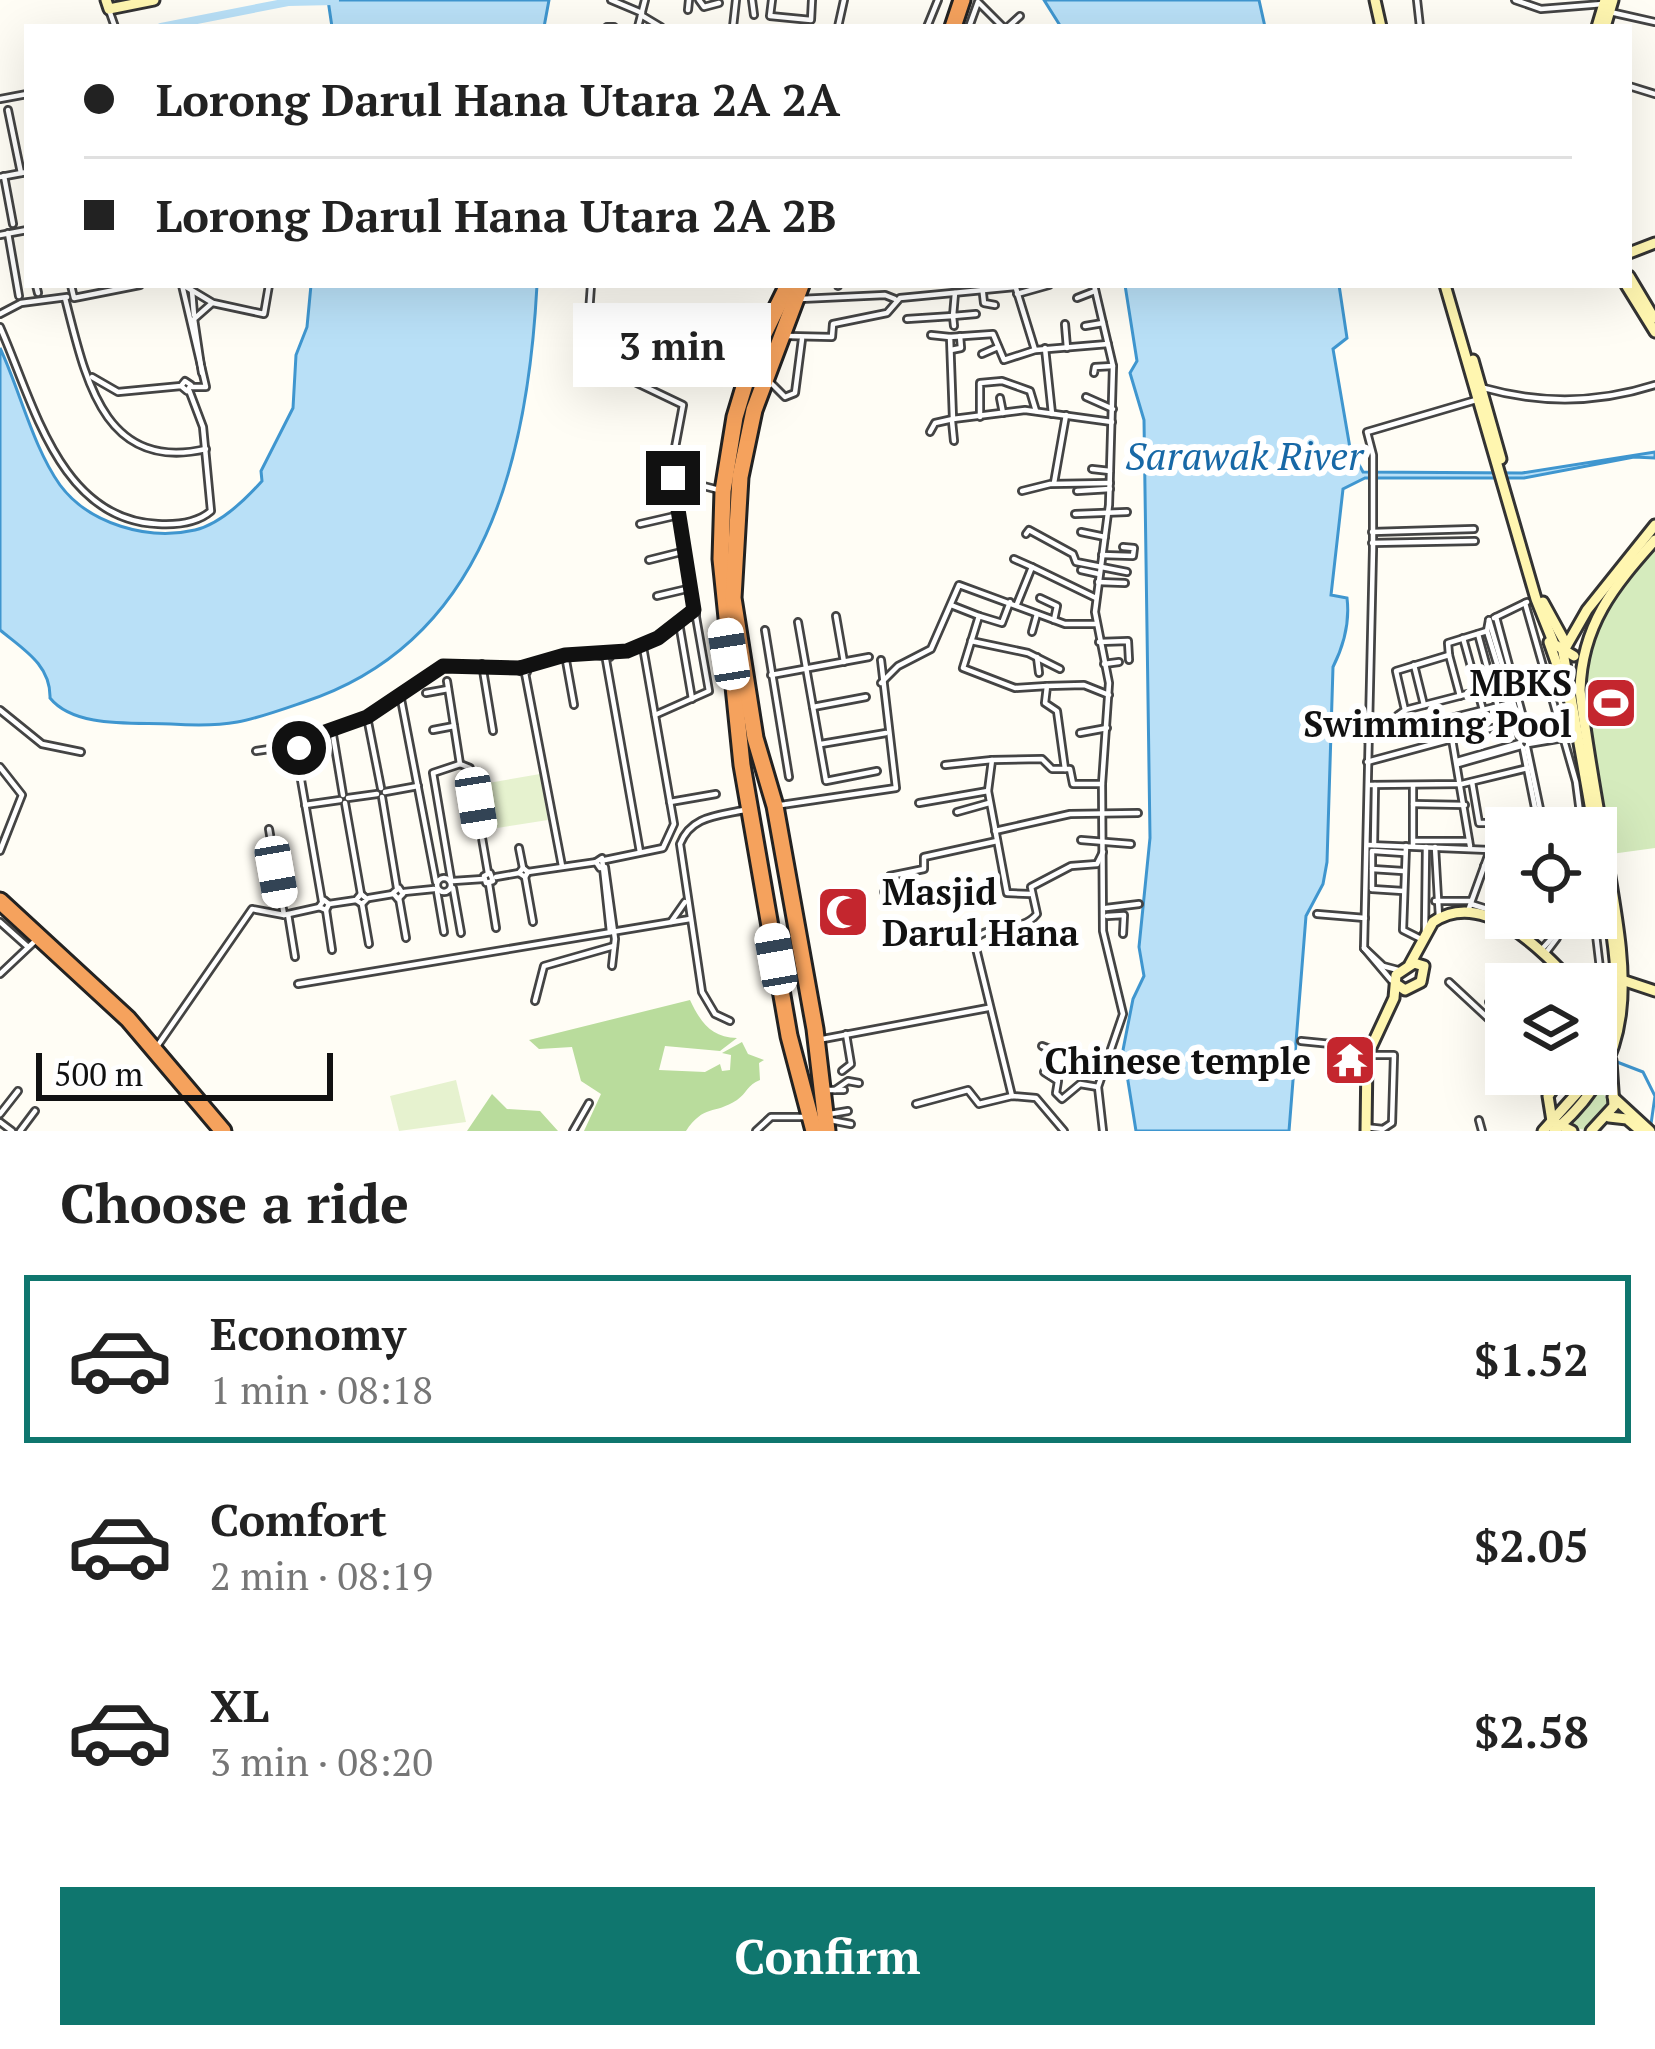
<!DOCTYPE html>
<meta charset="utf-8">
<style>
body{margin:0;font-family:"PT Serif",serif;background:#f2f2f2;color:#222;height:100vh;display:flex;flex-direction:column;font-size:45px;white-space:nowrap}
*{box-sizing:border-box;margin:0}
p{font-size:39px;color:#767676}
.icon{flex:none;width:66px;height:66px;fill:none;stroke:currentColor;stroke-width:2;stroke-linecap:round;stroke-linejoin:round}
.map{position:relative;height:1131px;overflow:hidden}
.side{display:flex;flex-direction:column;background:#fff;flex:1}
.side>*{flex:none}
.banner{position:absolute;left:24px;top:24px;width:1608px;height:264px;border-radius:0px;box-shadow:0 12px 48px #0002;display:grid;align-content:center;height:264px;padding:0 60px;background:#fff}
.controls{position:absolute;left:1485px;top:807px;display:grid;gap:24px}
.controls a{display:grid;place-items:center;width:132px;height:132px;border-radius:0px;background:#fff;box-shadow:0 12px 48px #0002;font-size:60px}
.scale{position:absolute;left:36px;bottom:30px;width:297px;box-sizing:border-box;padding-left:12px;border:6px solid #111;border-top:0;font-size:33px;line-height:42px;white-space:nowrap;color:#111;-webkit-text-stroke:9px #fff;paint-order:stroke}
.end{position:absolute;width:54px;height:54px;margin:-27px;border:15px solid #111;background:#fff;box-shadow:0 0 0 6px #fff}
.from{border-radius:50%}
.bubble{position:absolute;height:84px;border-radius:0px;background:#fff;box-shadow:0 12px 48px #0002;font-size:39px;font-weight:600;line-height:84px;text-align:center}
.car{position:absolute;width:36px;height:72px;margin:-36px -18px;border-radius:15px;box-shadow:0 0 9px 3px #0007;background:linear-gradient(#fff 24%,#345 0 40%,#fff 0 76%,#345 0 86%,#fff 0)}
.banner b{display:flex;align-items:center;gap:42px;height:114px;font-size:45px}
.banner b+b{border-top:3px solid #e0e0e0}
.banner i{width:30px;height:30px;background:#222}
ul{padding:0;list-style:none}
li{display:flex;align-items:center;gap:36px;height:168px;margin:0 24px 18px;padding:0 36px;border:6px solid transparent;border-radius:0px}
li div{flex:1}
li b{display:block;font-size:45px}
li em{font-style:normal;font-weight:600}
li.active{border-color:#0f766e}
li>.icon{width:108px;height:108px;stroke-width:1.5}
h2{padding:0 60px;font-size:54px;line-height:144px}
.primary-button{display:flex;gap:24px;margin-top:auto;padding:24px 60px}
.primary-button a{flex:1;height:138px;border-radius:0px;background:#0f766e;color:#fff;font-size:48px;font-weight:600;line-height:138px;text-align:center}
.map>svg:first-child{display:block}
.green{fill:#d5ebbd}
.forest{fill:#b9dc9c}
.pitch{fill:#e6f2cf}
.water{fill:#b9e0f7;stroke:#3f96cf;stroke-width:3}
.lines{fill:none;stroke-linecap:round;stroke-linejoin:round}
.stream{stroke:#3f96cf;stroke-width:3}
.river{stroke:#b9e0f7;stroke-width:8}
.street-casing{stroke:#444;stroke-width:10}
.secondary-casing{stroke:#333;stroke-width:15}
.highway-casing{stroke:#222;stroke-width:21}
.street{stroke:#fff;stroke-width:4.5}
.secondary{stroke:#fff6b0;stroke-width:9}
.highway{stroke:#f5a25d;stroke-width:15}
.route{stroke:#111;stroke-width:15}
.labels{text-anchor:middle;dominant-baseline:central;stroke-width:12;stroke-linejoin:round;paint-order:stroke}
.poi-label{font-size:36px;font-weight:bold;fill:#111;stroke:#fff;text-anchor:end}
.water-label{font-size:39px;font-style:italic;fill:#1768a6;stroke:#fff}
</style>
<div class="map">
<svg width="1655" height="1131" viewBox="0 0 1655 1131">
<rect width="100%" height="100%" fill="#fffdf5"/>
<g class="green">
<path d="M1655,549v299l-44,6c-22,-137 -60,-191 44,-305z"/>
<path d="M1601,1087l8,19 -24,24 -21,-5z"/>
</g>
<g class="forest">
<path d="M690,1000c11,23 21,37 47,38l-17,13 -55,-5 -6,24 46,2 15,-8 2,7 8,-1 1,-15 -9,-2 20,-11 6,12 16,6 -5,3 1,17c-13,5 -13,13 -23,20 -23,15 -33,4 -51,31h-102l17,-37 -20,-13 -9,-34 -33,2 -10,-9z"/>
<path d="M492,1094l15,15 33,2 18,20h-91z"/>
</g>
<g class="pitch">
<path d="M540,774l8,46 -64,10 -7,-45z"/>
<path d="M456,1080l10,42 -67,9 -9,-35z"/>
</g>
<g class="water">
<path d="M328,0h221l-5,27h-212z"/>
<path d="M1044,0h215l6,27h-204z"/>
<path d="M311,285h226c-9,171 -50,357 -233,417 -55,19 -72,26 -133,22 -35,-2 -96,5 -121,-26 1,-33 -27,-49 -50,-68v-282c20,43 33,99 60,137 29,39 88,56 135,45 26,-6 50,-30 67,-49l-1,-10 32,-63 3,-53 11,-28z"/>
<path d="M1125,285h214l8,53 -14,11 17,99 13,24 159,1 133,-21v6l-21,-1 -110,21h-159l-22,11 -12,106 16,3c3,24 -4,49 -14,69l-6,195 -4,22 -17,32 -17,215h-153l-13,-81 10,-51 11,-23 -5,-29 11,-109 -6,-418 -14,-47 7,-12z"/>
</g>
<g class="lines">
<path class="stream" d="M1617,1062l26,10 12,24 -4,28"/>
<path class="river" d="M161,27l127,-25 47,-1"/>
<g class="street-casing">
<g id="street">
<path d="M611,0l31,13"/>
<path d="M699,0l5,7 15,-4"/>
<path d="M752,0l2,15"/>
<path d="M772,0l-2,16 41,4 1,-20"/>
<path d="M1417,0l3,27"/>
<path d="M1515,0l26,9 62,-5"/>
<path d="M109,10l6,17"/>
<path d="M688,10l1,-10"/>
<path d="M1610,12l45,10"/>
<path d="M641,15l20,12"/>
<path d="M607,27h7"/>
<path d="M638,27l7,-27"/>
<path d="M733,27l3,-27"/>
<path d="M838,27l6,-27"/>
<path d="M927,27l11,-27"/>
<path d="M969,27l9,-25 25,25"/>
<path d="M1008,27l12,-11"/>
<path d="M1629,86l26,8"/>
<path d="M0,99l27,-5"/>
<path d="M8,110l13,63"/>
<path d="M4,176l9,48"/>
<path d="M0,177l27,-5"/>
<path d="M8,233l11,63"/>
<path d="M0,235l27,-5"/>
<path d="M36,285l2,8"/>
<path d="M71,285l3,13 66,-13"/>
<path d="M182,285l24,102h-14"/>
<path d="M183,285l30,18 51,11 5,-29"/>
<path d="M838,285v1"/>
<path d="M982,285l2,18 11,2"/>
<path d="M1015,285l20,65 -31,10 -11,-26 -43,3 3,82 72,-9 87,12"/>
<path d="M1094,285l19,81 -4,139 -14,107 14,71 -7,101 1,147 20,83 -25,73 5,44"/>
<path d="M192,291l2,24"/>
<path d="M955,293l-2,23 23,-2"/>
<path d="M1017,294l32,-9"/>
<path d="M65,298c20,77 37,175 141,151"/>
<path d="M1077,298l18,-7"/>
<path d="M800,299l85,-4 10,4"/>
<path d="M0,314l21,-11 46,-6"/>
<path d="M907,319l46,-3 1,10"/>
<path d="M1065,324l2,24"/>
<path d="M1085,326l18,-3"/>
<path d="M0,327c33,74 59,193 158,197 18,1 39,-1 53,-13l-8,-84 -14,-37"/>
<path d="M931,335l19,2"/>
<path d="M788,336l44,1 1,-13 54,-11 13,-15 115,-11"/>
<path d="M1045,348l7,66"/>
<path d="M951,350l10,-2 -1,-12"/>
<path d="M1036,350l72,-6"/>
<path d="M982,354l16,-7"/>
<path d="M586,355l5,-70"/>
<path d="M585,356l6,1 -1,5 -6,-1z"/>
<path d="M591,361l92,44 -12,64 23,141"/>
<path d="M202,373l-8,-54 17,-15"/>
<path d="M1094,373l1,-6 18,-1"/>
<path d="M92,377l26,15 63,-6 6,5 4,-6 -6,-4 -4,5"/>
<path d="M769,381l16,16 10,-4 7,-54"/>
<path d="M1484,388c57,16 115,15 171,-3"/>
<path d="M1086,397l27,12"/>
<path d="M1000,398l3,15"/>
<path d="M980,417v-34l22,-2 28,10 6,20"/>
<path d="M952,421l2,20"/>
<path d="M930,432l5,-9 18,-4"/>
<path d="M1092,469l18,2"/>
<path d="M673,478l46,12"/>
<path d="M1054,483l12,-68"/>
<path d="M1022,491l28,-7 60,-1"/>
<path d="M1077,491l33,-2"/>
<path d="M1075,514l52,-2"/>
<path d="M640,524l39,-9"/>
<path d="M1081,532l24,5"/>
<path d="M1372,532l102,-3"/>
<path d="M1026,534l3,-4 44,24 3,8 51,10"/>
<path d="M1372,543l103,-2"/>
<path d="M1102,555l31,1 1,-8 -11,-1"/>
<path d="M1014,559l18,8"/>
<path d="M649,560l36,-9"/>
<path d="M1081,570l18,4"/>
<path d="M1098,582l27,1"/>
<path d="M657,596l34,-8"/>
<path d="M1040,598l17,8 -3,14"/>
<path d="M1010,602l-8,21 -23,-7 -16,52 52,20 32,-2"/>
<path d="M1525,603l51,179 6,46"/>
<path d="M1017,604l15,-37 64,31"/>
<path d="M951,605l28,11"/>
<path d="M836,616l8,46"/>
<path d="M1496,617l28,104 -5,1"/>
<path d="M1494,618l33,-16"/>
<path d="M1489,620l-2,11 34,110"/>
<path d="M1489,620l35,119"/>
<path d="M798,622l28,159 51,-10"/>
<path d="M679,623l13,76"/>
<path d="M765,630l24,147"/>
<path d="M1032,632l5,-18"/>
<path d="M1478,634l20,73"/>
<path d="M1463,638l20,72"/>
<path d="M971,641l57,12 32,16"/>
<path d="M1099,642l29,-1 1,19"/>
<path d="M610,654l33,-7 45,-32"/>
<path d="M565,655l9,50"/>
<path d="M1449,655l-1,-12 39,-12"/>
<path d="M1449,655l11,41"/>
<path d="M1037,657l2,16"/>
<path d="M606,660l34,192"/>
<path d="M482,664l11,67"/>
<path d="M1104,664l15,-2"/>
<path d="M521,665h7l-1,7 -7,-1z"/>
<path d="M528,665l53,-12 29,4 -8,-3"/>
<path d="M1414,665l10,40"/>
<path d="M525,673l37,193"/>
<path d="M771,675l98,-18"/>
<path d="M447,681l13,83"/>
<path d="M881,683l17,-17 33,-17 28,-64 106,39h30"/>
<path d="M426,693l22,-4"/>
<path d="M400,694l36,188"/>
<path d="M813,707l53,-10"/>
<path d="M0,710l42,34 39,8"/>
<path d="M1405,710l70,-18"/>
<path d="M655,715l54,-24 -13,-74h-7v-6h7v6"/>
<path d="M367,717l14,71"/>
<path d="M1401,729l-3,-14 7,-5 -9,-39 53,-16"/>
<path d="M433,730l21,-4"/>
<path d="M1080,733l27,-5"/>
<path d="M333,735l10,60"/>
<path d="M1366,739l141,-35"/>
<path d="M1452,739l18,107"/>
<path d="M1527,741l46,-14"/>
<path d="M296,742l3,6 -6,3 -3,-6z"/>
<path d="M298,744l69,-27 76,-51 77,2"/>
<path d="M821,744l65,-11"/>
<path d="M1528,744l47,-8"/>
<path d="M1527,747l17,81"/>
<path d="M1523,748l16,80"/>
<path d="M256,751l34,-5"/>
<path d="M296,751l26,150"/>
<path d="M1457,761l63,-18"/>
<path d="M1367,762l148,-40"/>
<path d="M460,764l10,4 18,105"/>
<path d="M1458,764l63,-18"/>
<path d="M945,765l47,-5"/>
<path d="M0,767l22,28 -22,56"/>
<path d="M1065,769l-8,-58 -12,-8 2,-17 37,-1 25,10"/>
<path d="M1472,782l7,41h12"/>
<path d="M1369,785l93,-1 66,-16"/>
<path d="M1413,786v60"/>
<path d="M385,792l33,-6"/>
<path d="M382,797l15,91"/>
<path d="M348,798l29,-4"/>
<path d="M670,802l46,-8"/>
<path d="M345,803l16,91"/>
<path d="M919,803l69,-12"/>
<path d="M1413,804l52,1"/>
<path d="M305,805l35,-5"/>
<path d="M781,805l115,-17 -15,-128"/>
<path d="M957,812l32,-9"/>
<path d="M269,829l15,86"/>
<path d="M995,831l75,-17 68,-1"/>
<path d="M1081,840l50,4"/>
<path d="M1415,841h54"/>
<path d="M1368,845l121,5"/>
<path d="M1374,845l1,-60"/>
<path d="M1406,846l-3,84 18,9"/>
<path d="M1435,847l4,70"/>
<path d="M1491,847l15,4"/>
<path d="M519,848l4,20"/>
<path d="M1374,851l30,2"/>
<path d="M605,860l58,-12 11,-24 -31,-177"/>
<path d="M1484,866l22,7"/>
<path d="M605,867l10,72 -3,27"/>
<path d="M523,868l5,4 -3,5 -6,-4z"/>
<path d="M600,868l-4,-6 6,-4 8,74"/>
<path d="M1372,869l31,2"/>
<path d="M528,872l69,-10"/>
<path d="M490,873l3,8 -7,2 -2,-7z"/>
<path d="M496,877l23,-4"/>
<path d="M525,877l8,45"/>
<circle cx="444" cy="885" r="7"/>
<path d="M451,879l-18,-106 27,-9"/>
<path d="M453,881l30,-2"/>
<path d="M489,884l7,44"/>
<path d="M399,888l4,6 -5,5 -5,-6z"/>
<path d="M453,888l8,45"/>
<path d="M1372,889v-38"/>
<path d="M1372,889l31,2"/>
<path d="M437,891l7,41"/>
<path d="M404,892l30,-3"/>
<path d="M884,892l5,-1 1,-15 34,-7v-12l73,-16"/>
<path d="M1030,894l-23,-1 -19,-102 4,-31 50,-1 10,10h18l3,15h29"/>
<path d="M369,898l24,-4"/>
<path d="M399,898l7,40"/>
<path d="M324,900l5,4 -3,6 -7,-3z"/>
<path d="M1435,901h36"/>
<path d="M329,904l27,-4 6,4 5,-5 -6,-5 -5,6"/>
<path d="M362,904l7,40"/>
<path d="M1471,904l35,11"/>
<path d="M1106,908l33,-4"/>
<path d="M326,910l6,40"/>
<path d="M1468,911l25,-69"/>
<path d="M288,914l7,43"/>
<path d="M1317,914l48,4"/>
<path d="M1107,916l17,-1 -1,19"/>
<path d="M1514,918l13,5 -3,13"/>
<path d="M1594,918l10,84"/>
<path d="M0,922l28,25"/>
<path d="M671,922l14,-20"/>
<path d="M1425,931l1,-84"/>
<path d="M1364,948l9,-398v-95l-6,-23 109,-32"/>
<path d="M1364,948l27,32"/>
<path d="M1364,948l19,18 15,4"/>
<path d="M1541,950l11,-12 -1,-20"/>
<path d="M1545,954l12,-16 -2,-20"/>
<path d="M0,974l35,-33"/>
<path d="M1449,982l57,53"/>
<path d="M298,984l392,-65"/>
<path d="M535,1001l9,-35 70,-20"/>
<path d="M1489,1002l17,15"/>
<path d="M730,1021l-15,-7 -13,-22 -22,-148c11,-28 37,-28 64,-34"/>
<path d="M823,1039l165,-31"/>
<path d="M1301,1041l70,7"/>
<path d="M158,1045l94,-136 32,6 36,-8"/>
<path d="M1042,1046l23,9 44,3"/>
<path d="M842,1071l9,-7 -5,-30"/>
<path d="M1044,1072l14,9 -2,12 6,6 18,-15 18,3"/>
<path d="M1546,1074l5,13"/>
<path d="M825,1090h19"/>
<path d="M835,1090l13,-9 11,2"/>
<path d="M1012,1096l-38,-156c17,-18 47,-6 63,-26l-6,-27 40,-21 26,-2 6,-12"/>
<path d="M916,1104l52,-14 11,14 33,-8 24,2 28,33"/>
<path d="M0,1114l18,-23"/>
<path d="M830,1114l18,-3"/>
<path d="M830,1120l21,4"/>
<path d="M1479,1120l3,11"/>
<path d="M0,1122l12,9"/>
<path d="M1365,1127l18,2 9,-6 2,-68h-22"/>
<path d="M20,1131l15,-20"/>
<path d="M573,1131l16,-28"/>
<path d="M756,1131l15,-14h35"/>
</g>
</g>
<g class="secondary-casing">
<g id="secondary">
<path d="M106,0l3,9 45,-9"/>
<path d="M1375,0l6,27"/>
<path d="M1597,27l8,-27"/>
<path d="M1605,27l8,-27"/>
<path d="M1629,253l26,-10"/>
<path d="M1629,276l25,42"/>
<path d="M1445,285l91,314 18,45 20,12"/>
<path d="M1626,285l29,47"/>
<path d="M1473,360l28,99"/>
<path d="M1543,602l23,42"/>
<path d="M1549,642l22,63"/>
<path d="M1594,828l-31,-176 24,-42 68,-85"/>
<path d="M1596,839c9,71 41,167 0,232"/>
<path d="M1410,964l23,-42c50,-34 109,28 141,62"/>
<path d="M1625,981l30,10"/>
<path d="M1596,1000l9,3 10,-6"/>
<path d="M1613,1097l37,34"/>
<path d="M1609,1117l18,2 14,12"/>
<path d="M1366,1131l1,-75 27,-58 2,-23 18,-12 10,3 -3,16 -16,8 -9,-6"/>
<path d="M1543,1131l51,-57"/>
<path d="M1554,1131c90,-76 71,-163 54,-266 -10,-58 -21,-116 -28,-175 2,-65 33,-103 75,-150"/>
<path d="M1572,1131l-20,-10 -4,-25 13,-18 20,-4"/>
<path d="M1591,1131l23,-25 -3,-45"/>
</g>
</g>
<g class="highway-casing">
<g id="highway">
<path d="M953,27l9,-27"/>
<path d="M788,285l-34,69 -19,63 -12,74 -2,68 21,206 47,271 25,95"/>
<path d="M801,285l-47,125 -14,67 -7,121 22,140 20,68 40,223 12,102"/>
<path d="M0,901l128,118 95,112"/>
</g>
</g>
<use href="#street" class="street"/>
<use href="#secondary" class="secondary"/>
<use href="#highway" class="highway"/>
</g>
<g class="lines">
<path class="route" d="M299,748l-7,3 -1,-7 76,-27 76,-51 77,2 45,-13 62,-4 31,-13 36,-28 -21,-132"/>
</g>
<defs>
<g id="stadium-square" transform="scale(2.7)"><rect x="-9" y="-9" width="18" height="18" rx="4" fill="#c4262e" stroke="#fff"/><path d="M0-5a6.5 5 0 1 0 0 10a6.5 5 0 1 0 0-10ZM-3.5-1.8h7v3.6h-7Z" fill="#fff"/></g>
<g id="mosque-square" transform="scale(2.7)"><rect x="-9" y="-9" width="18" height="18" rx="4" fill="#c4262e" stroke="#fff"/><path d="M3.5-4.9A6 6 0 1 0 3.5 4.9A5 5 0 1 1 3.5-4.9Z" fill="#fff"/></g>
<g id="temple-square" transform="scale(2.7)"><rect x="-9" y="-9" width="18" height="18" rx="4" fill="#c4262e" stroke="#fff"/><path d="M0-6L5-2H3V0L6.5 2.5H4V6H1.5V3h-3V6H-4V2.5H-6.5L-3 0V-2H-5Z" fill="#fff"/></g>
</defs>
<g fill-rule="evenodd">
<use href="#stadium-square" x="1611" y="703"/>
<use href="#mosque-square" x="843" y="912"/>
<use href="#temple-square" x="1350" y="1060"/>
</g>
<g class="labels">
<g class="poi-label">
<text x="1572" y="682">MBKS<tspan x="1572" dy="41">Swimming Pool</tspan></text>
<text x="882" y="891" text-anchor="start">Masjid<tspan x="882" dy="41">Darul Hana</tspan></text>
<text x="1311" y="1060">Chinese temple</text>
</g>
<g class="water-label">
<text x="1244" y="455">Sarawak River</text>
</g>
</g>
</svg>
<div class="controls">
<a><svg class="icon" aria-label="locate" viewBox="0 0 24 24"><circle cx="12" cy="12" r="6"/><path d="M12 2v4M12 18v4M2 12h4M18 12h4"/></svg></a>
<a><svg class="icon" aria-label="layers" viewBox="0 0 24 24"><path d="M12 4l9 5-9 5-9-5zM3 14l9 5 9-5"/></svg></a>
</div>
<div class="scale">500 m</div>
<i class="end from" style="left:299px;top:748px"></i>
<i class="end" style="left:673px;top:478px"></i>
<div class="bubble" style="left:573px;top:303px;width:198px">3 min</div>
<i class="car" style="left:729px;top:654px;rotate:351deg"></i>
<i class="car" style="left:476px;top:803px;rotate:171deg"></i>
<i class="car" style="left:276px;top:872px;rotate:170deg"></i>
<i class="car" style="left:776px;top:959px;rotate:350deg"></i>
<div class="banner">
<b><i class="from"></i>Lorong Darul Hana Utara 2A 2A</b>
<b><i></i>Lorong Darul Hana Utara 2A 2B</b>
</div>
</div>
<section class="side">
<h2>Choose a ride</h2>
<ul>
<li class="active"><svg class="icon" aria-label="car" viewBox="0 0 24 24"><path d="M5 17H2v-5l4-1 3-4h7l3 4 3 1v5h-3M9 17h6M6 11h13"/><circle cx="7" cy="17" r="2"/><circle cx="17" cy="17" r="2"/></svg><div><b>Economy</b><p>1 min · 08:18</p></div><em>$1.52</em></li>
<li><svg class="icon" aria-label="car" viewBox="0 0 24 24"><path d="M5 17H2v-5l4-1 3-4h7l3 4 3 1v5h-3M9 17h6M6 11h13"/><circle cx="7" cy="17" r="2"/><circle cx="17" cy="17" r="2"/></svg><div><b>Comfort</b><p>2 min · 08:19</p></div><em>$2.05</em></li>
<li><svg class="icon" aria-label="car" viewBox="0 0 24 24"><path d="M5 17H2v-5l4-1 3-4h7l3 4 3 1v5h-3M9 17h6M6 11h13"/><circle cx="7" cy="17" r="2"/><circle cx="17" cy="17" r="2"/></svg><div><b>XL</b><p>3 min · 08:20</p></div><em>$2.58</em></li>
</ul>
<div class="primary-button"><a>Confirm</a></div>
</section>
